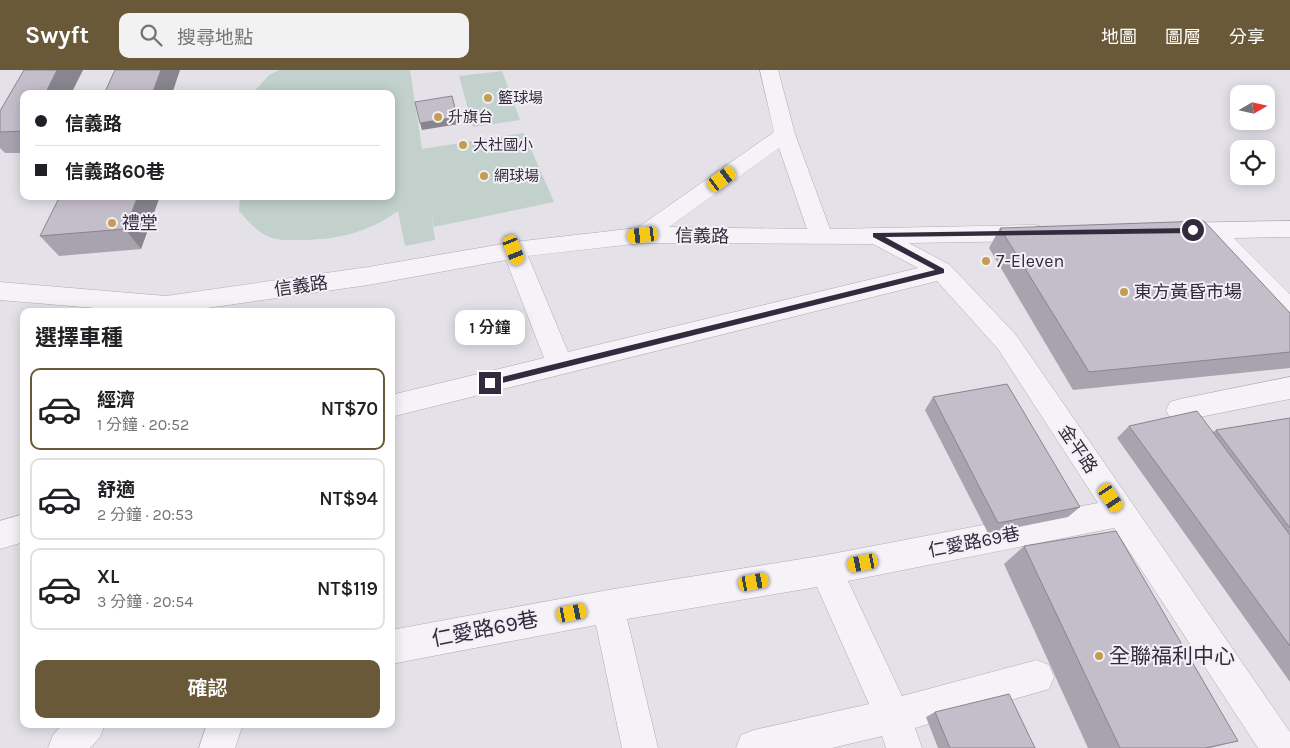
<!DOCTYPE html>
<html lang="zh-TW">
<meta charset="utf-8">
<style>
body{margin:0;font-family:Karla,"Noto Sans TC",sans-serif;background:#f2f2f2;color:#202124;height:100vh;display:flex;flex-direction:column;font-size:19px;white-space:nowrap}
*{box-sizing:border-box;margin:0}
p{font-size:16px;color:#757577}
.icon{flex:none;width:28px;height:28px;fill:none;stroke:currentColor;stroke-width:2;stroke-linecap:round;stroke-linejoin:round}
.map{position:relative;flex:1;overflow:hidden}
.sheet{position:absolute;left:20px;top:238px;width:375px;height:420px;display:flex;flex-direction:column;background:#fff;border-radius:10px;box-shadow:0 2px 12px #0003}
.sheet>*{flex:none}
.banner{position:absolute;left:20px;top:20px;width:375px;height:110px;border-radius:10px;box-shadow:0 2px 12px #0003;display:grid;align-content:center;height:110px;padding:0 15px;background:#fff}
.needle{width:32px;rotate:81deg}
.tools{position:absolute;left:1230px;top:15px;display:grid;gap:10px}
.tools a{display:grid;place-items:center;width:45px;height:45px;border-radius:10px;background:#fff;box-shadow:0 2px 12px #0003;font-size:25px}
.end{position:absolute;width:22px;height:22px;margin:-11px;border:6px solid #342a3e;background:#fff;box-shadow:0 0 0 2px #fff}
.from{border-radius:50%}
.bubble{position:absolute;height:35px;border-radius:10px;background:#fff;box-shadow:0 2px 12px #0003;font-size:16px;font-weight:600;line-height:35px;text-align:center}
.car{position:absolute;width:15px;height:30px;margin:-15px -8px;border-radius:6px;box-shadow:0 0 4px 1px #0007;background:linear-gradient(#f5c518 24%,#345 0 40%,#f5c518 0 76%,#345 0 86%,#f5c518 0)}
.banner b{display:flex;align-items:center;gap:18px;height:48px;font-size:19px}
.banner b+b{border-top:1px solid #e0e0e0}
.banner i{width:12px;height:12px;background:#202124}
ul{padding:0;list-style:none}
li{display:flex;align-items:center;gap:15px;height:82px;margin:0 10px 8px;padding:0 5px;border:2px solid #e0e0e0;border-radius:10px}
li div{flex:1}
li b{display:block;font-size:19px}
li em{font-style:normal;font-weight:600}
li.active{border-color:#695938}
li>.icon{width:45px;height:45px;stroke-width:1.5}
h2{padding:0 15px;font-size:22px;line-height:60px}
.cta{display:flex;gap:10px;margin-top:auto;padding:10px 15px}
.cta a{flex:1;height:58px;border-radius:10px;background:#695938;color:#fff;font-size:20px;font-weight:600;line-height:58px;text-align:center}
header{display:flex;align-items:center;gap:30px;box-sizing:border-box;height:70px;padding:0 25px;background:#695938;color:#fff}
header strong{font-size:24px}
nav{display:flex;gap:28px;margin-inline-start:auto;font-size:18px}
.search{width:350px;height:45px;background:#f2f2f2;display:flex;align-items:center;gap:12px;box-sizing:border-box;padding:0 18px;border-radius:10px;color:#757577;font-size:19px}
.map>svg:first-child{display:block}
.green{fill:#c2d1cb}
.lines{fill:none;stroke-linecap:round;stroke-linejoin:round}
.minor-casing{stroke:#afaab5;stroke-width:1}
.minor{fill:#f5f3f7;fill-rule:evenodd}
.wall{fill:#a9a3af}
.shaded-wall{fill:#89858e}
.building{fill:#c4becb;stroke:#89858e}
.route{fill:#342a3e}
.poi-dot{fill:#c39d50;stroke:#f2f0f6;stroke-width:2}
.labels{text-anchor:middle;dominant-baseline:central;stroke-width:4;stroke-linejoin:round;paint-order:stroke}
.far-poi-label{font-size:15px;fill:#342a3e;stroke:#f2f0f6;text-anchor:start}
.poi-label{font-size:18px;fill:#342a3e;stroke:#f2f0f6;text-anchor:start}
.street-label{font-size:18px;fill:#342a3e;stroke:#f2f0f6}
.near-street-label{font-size:21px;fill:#342a3e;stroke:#f2f0f6}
.near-poi-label{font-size:21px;fill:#342a3e;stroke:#f2f0f6;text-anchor:start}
</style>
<header>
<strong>Swyft</strong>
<div class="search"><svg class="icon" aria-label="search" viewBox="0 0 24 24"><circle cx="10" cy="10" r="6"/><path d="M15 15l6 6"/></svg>搜尋地點</div>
<nav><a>地圖</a><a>圖層</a><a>分享</a></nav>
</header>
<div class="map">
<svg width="1290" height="678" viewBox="0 0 1290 678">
<rect width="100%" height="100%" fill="#e4e1e8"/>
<g class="green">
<path d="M279,0h131l12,79 102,-16 30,69 -120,25 -3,-17 4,30 -30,6 -7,-35c-29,21 -61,29 -97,29 -11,0 -23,1 -34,-4 -11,-5 -20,-16 -28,-25l1,-15h151v-102h-139l17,-19z"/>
<path d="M502,1l18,49 -47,7 -14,-51z"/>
</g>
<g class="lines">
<g class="minor-casing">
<g id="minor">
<path d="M760,0h18l17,64 35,95 205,-4 8,2 3,6 -3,6 -8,2 -126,2 41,22 66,70 274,397v16h-32l-144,-220 -266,53 54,115 135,-36 12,5 5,12 -5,12 -134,39 7,20h-36l-4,-12 -50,12h-96l5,-13 13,-5 115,-26 -52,-117 -190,32 31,129h-36l-26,-123 -205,39v-34l217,-40 218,-35 272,-52 -100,-154 -61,-68 -546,136v-22l153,-37 -38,-98 -138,25 -182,26h-55l-131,-11v-18l166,14 202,-29 146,-25 123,-14 137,-96zM779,78l28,81 -138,-2zM643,173l230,1 45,24 -350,84 -40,-96z"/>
<path d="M1290,151v16l-56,1 56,56v25l-9,-2 -73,-79 -32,1 -8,-2 -3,-6 3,-6 8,-2z"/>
<path d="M1290,307v22l-110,22 -10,-3 -4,-8 4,-8 10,-3z"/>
<path d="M24,444v28l-24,7v-28z"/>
<path d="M63,654h42l-5,13 -10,11h-42l5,-13z"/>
<path d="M207,654h36l-8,24h-36z"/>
</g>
</g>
<use href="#minor" class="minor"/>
</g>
<g class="wall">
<path d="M24,24v59h-19l-5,-5v-37z"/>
<path d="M160,126l-19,53 -82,7 -19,-20z"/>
<path d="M1000,158l290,85v55l-217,22 -84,-142z"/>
<path d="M933,327l147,110 -12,10 -80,16 -63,-123z"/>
<path d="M1290,348v264l-173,-244 12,-12 84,6 3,-2z"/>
<path d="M1024,476l214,195 -28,7h-122l-84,-184z"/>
<path d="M935,642l100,36h-97l-12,-31z"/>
</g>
<g class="shaded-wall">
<path d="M57,0h26l-12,24h-26z"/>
<path d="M161,0h19l-8,24h-20z"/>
<path d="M452,26l7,28 -37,6 -2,-7z"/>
<path d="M138,126h22l-19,53 -16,-20z"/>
</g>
<g class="building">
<path d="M24,0h33l-12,24h-21v37l-24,1v-21z"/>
<path d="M115,0h46l-9,24h-48z"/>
<path d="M452,26l5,21 -37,6 -5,-21z"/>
<path d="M60,126h78l-13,33 -85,7z"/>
<path d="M1204,151l86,92v39l-201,20 -89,-144z"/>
<path d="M1007,314l73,123 -82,16 -65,-126z"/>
<path d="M1197,341l93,124v111l-161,-220z"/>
<path d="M1290,348v110l-74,-98z"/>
<path d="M1116,461l122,210 -33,7h-85l-96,-202z"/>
<path d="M1009,624l26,54h-85l-15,-36z"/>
</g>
<path class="route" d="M1193,158l3,2 -3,3 -308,4 59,32v4l-454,113 -3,-3 3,-3 445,-110 -62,-33v-4h3z"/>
<g class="poi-dot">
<circle cx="488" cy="28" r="5"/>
<circle cx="438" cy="47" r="5"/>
<circle cx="463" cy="75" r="5"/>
<circle cx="484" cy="106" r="5"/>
<circle cx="112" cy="153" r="5"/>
<circle cx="986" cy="191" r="5"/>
<circle cx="1124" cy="222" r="5"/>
<circle cx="1099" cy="586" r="5"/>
</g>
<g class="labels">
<g class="far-poi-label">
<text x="498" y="28">籃球場</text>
<text x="448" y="47">升旗台</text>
<text x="473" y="75">大社國小</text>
<text x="494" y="106">網球場</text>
</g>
<g class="poi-label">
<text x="122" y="153">禮堂</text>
<text x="996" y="191">7-Eleven</text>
<text x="1134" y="222">東方黃昏市場</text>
</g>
<g class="street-label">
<text transform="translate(702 166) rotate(1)">信義路</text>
<text transform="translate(301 216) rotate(-8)">信義路</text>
<text transform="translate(1078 379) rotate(56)">金平路</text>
<text transform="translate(974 472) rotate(-11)">仁愛路69巷</text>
</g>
<g class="near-street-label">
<text transform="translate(485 559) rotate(-11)">仁愛路69巷</text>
</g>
<g class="near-poi-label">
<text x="1109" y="586">全聯福利中心</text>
</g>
</g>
</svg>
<div class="tools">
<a><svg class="needle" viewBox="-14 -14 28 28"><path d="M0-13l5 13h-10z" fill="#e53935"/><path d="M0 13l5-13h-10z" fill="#757577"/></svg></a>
<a><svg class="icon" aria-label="locate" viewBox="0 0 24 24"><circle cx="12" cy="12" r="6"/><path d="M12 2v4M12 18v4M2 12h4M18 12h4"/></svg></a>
</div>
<i class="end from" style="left:1193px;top:160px"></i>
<i class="end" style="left:490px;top:313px"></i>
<div class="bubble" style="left:455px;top:240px;width:70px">1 分鐘</div>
<i class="car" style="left:722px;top:109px;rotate:54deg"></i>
<i class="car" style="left:643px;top:165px;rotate:263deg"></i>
<i class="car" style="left:514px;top:180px;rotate:158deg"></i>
<i class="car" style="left:1111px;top:428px;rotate:146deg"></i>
<i class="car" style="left:863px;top:493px;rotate:259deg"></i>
<i class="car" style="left:754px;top:512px;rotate:80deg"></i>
<i class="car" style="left:572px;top:543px;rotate:79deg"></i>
<div class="banner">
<b><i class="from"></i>信義路</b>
<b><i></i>信義路60巷</b>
</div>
<section class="sheet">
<h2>選擇車種</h2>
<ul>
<li class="active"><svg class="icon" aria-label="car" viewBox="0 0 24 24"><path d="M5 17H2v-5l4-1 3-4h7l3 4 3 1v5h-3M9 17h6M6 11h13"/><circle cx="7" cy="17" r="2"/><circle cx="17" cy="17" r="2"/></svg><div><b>經濟</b><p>1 分鐘 · 20:52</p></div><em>NT$70</em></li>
<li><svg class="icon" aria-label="car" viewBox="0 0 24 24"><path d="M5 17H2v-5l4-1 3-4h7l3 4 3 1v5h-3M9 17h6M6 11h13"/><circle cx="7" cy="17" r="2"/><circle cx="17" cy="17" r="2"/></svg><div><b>舒適</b><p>2 分鐘 · 20:53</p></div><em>NT$94</em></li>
<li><svg class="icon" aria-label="car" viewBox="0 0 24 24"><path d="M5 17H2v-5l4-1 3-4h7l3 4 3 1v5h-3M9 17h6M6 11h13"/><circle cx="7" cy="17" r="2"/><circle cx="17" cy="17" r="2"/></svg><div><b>XL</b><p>3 分鐘 · 20:54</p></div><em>NT$119</em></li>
</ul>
<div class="cta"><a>確認</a></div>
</section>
</div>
